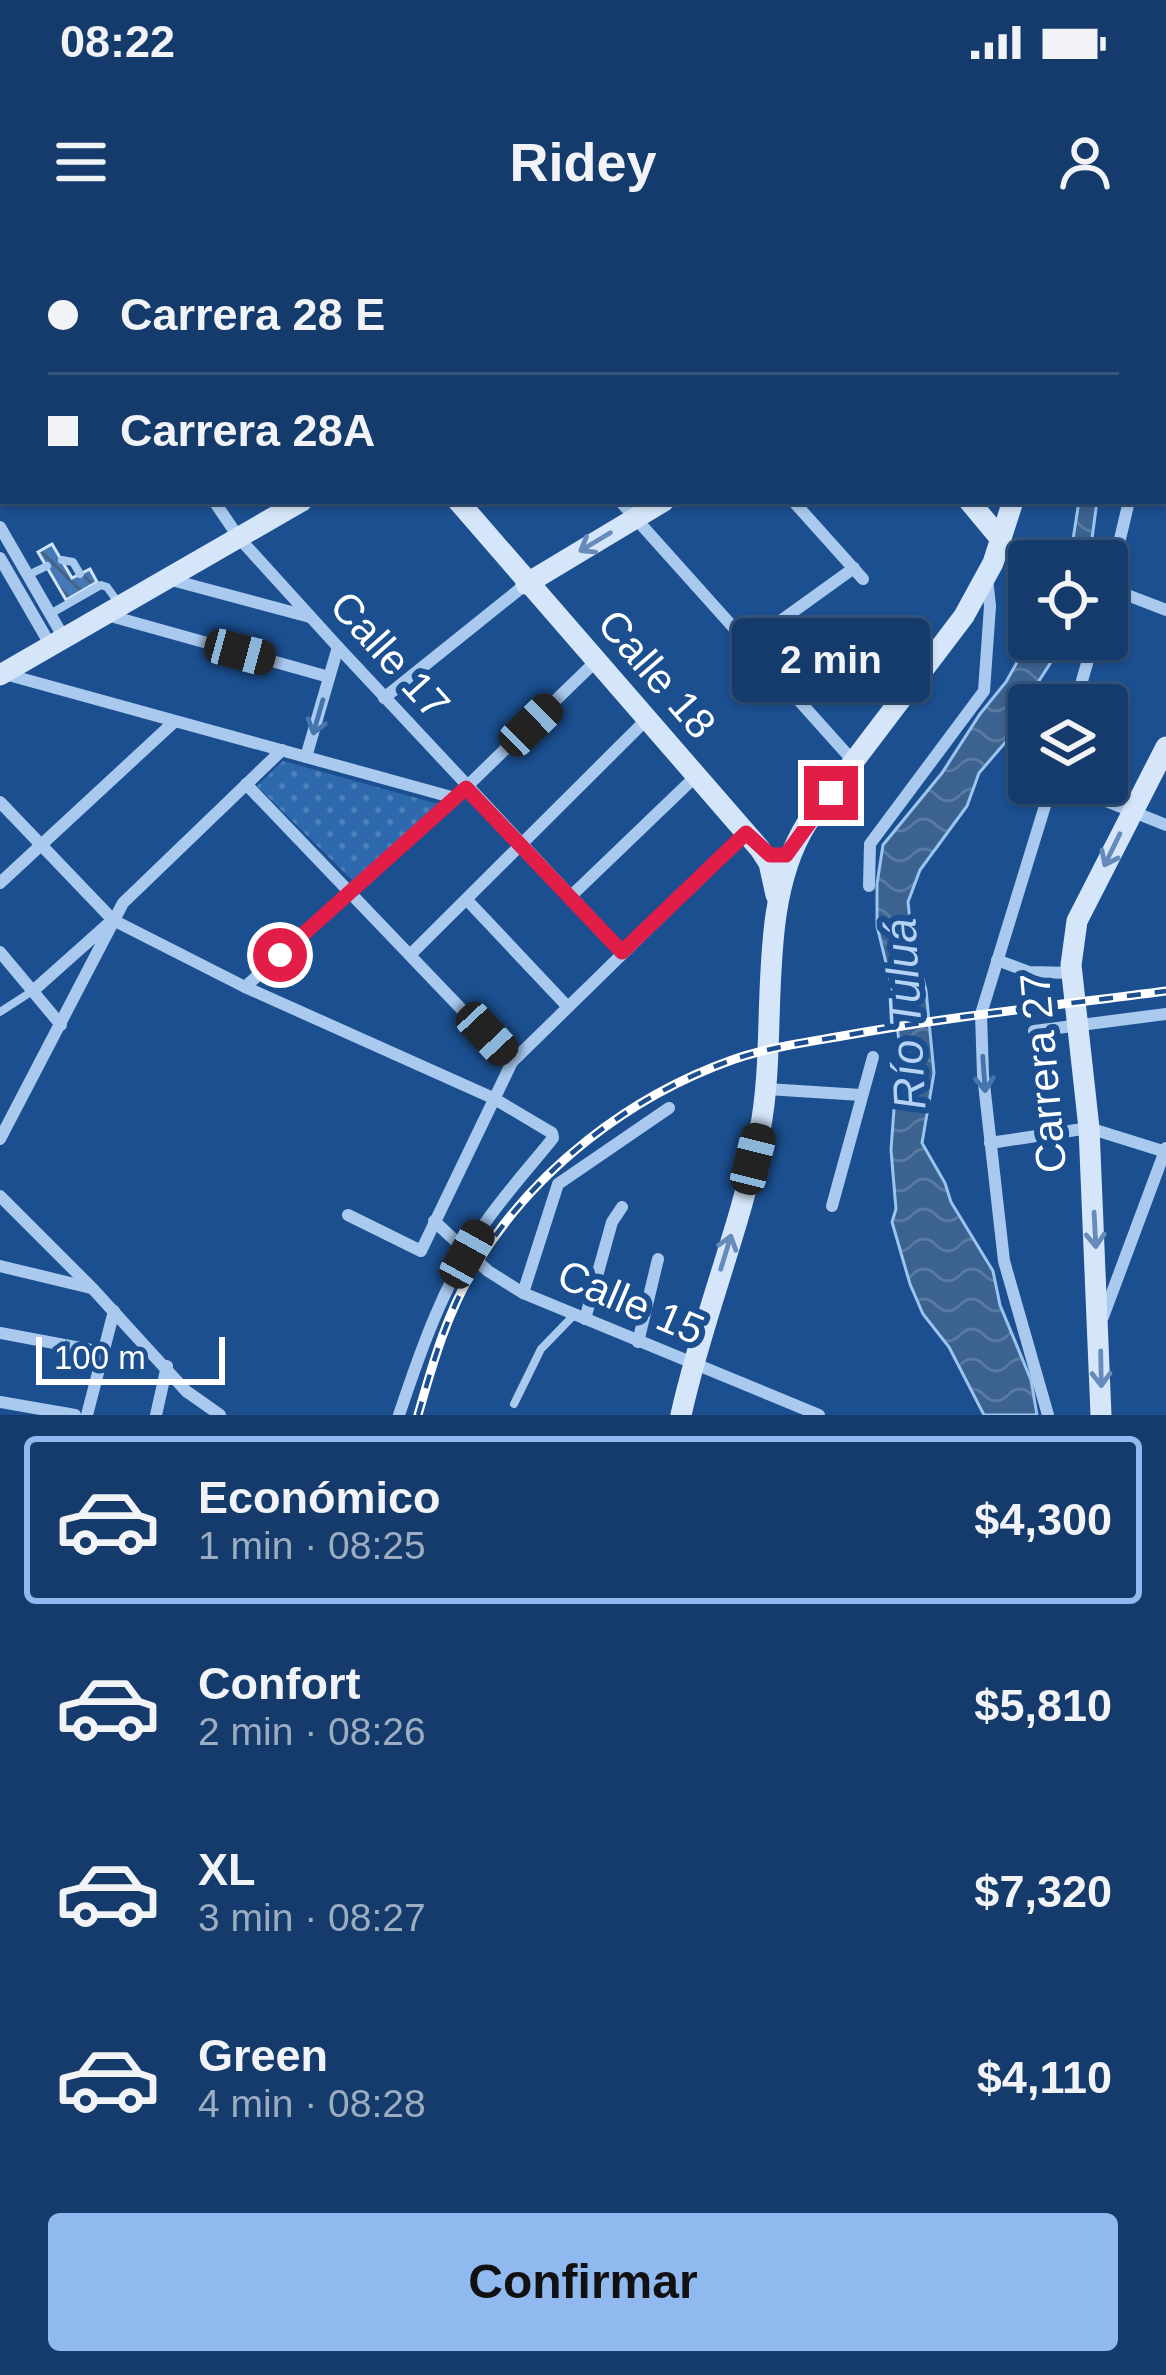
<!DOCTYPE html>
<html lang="es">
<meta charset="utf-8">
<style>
body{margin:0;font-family:Helvetica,sans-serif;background:#1d4271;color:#f1f3f6;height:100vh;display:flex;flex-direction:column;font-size:45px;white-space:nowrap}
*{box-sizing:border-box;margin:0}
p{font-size:39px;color:#9dadc1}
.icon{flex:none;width:66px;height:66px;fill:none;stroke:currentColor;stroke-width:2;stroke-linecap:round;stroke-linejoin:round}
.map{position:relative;height:1175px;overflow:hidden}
.drawer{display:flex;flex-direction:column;background:#143b6b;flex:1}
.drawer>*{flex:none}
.top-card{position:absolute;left:0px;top:0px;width:1167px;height:264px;box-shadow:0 3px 9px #0004,0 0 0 3px #33557e;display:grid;align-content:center;height:264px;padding:0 48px;background:#143b6b}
.buttons{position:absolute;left:1008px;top:300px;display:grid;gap:24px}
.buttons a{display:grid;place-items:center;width:120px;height:120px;border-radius:12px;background:#143b6b;box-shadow:0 3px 9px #0004,0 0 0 3px #33557e;font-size:60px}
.scale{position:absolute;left:36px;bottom:30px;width:189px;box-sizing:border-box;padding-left:12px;border:6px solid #fff;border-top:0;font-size:33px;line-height:42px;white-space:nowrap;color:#fff;-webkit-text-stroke:9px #1b4f8f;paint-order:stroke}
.end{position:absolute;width:54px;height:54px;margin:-27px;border:15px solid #e11d48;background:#fff;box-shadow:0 0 0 6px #fff}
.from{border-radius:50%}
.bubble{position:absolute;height:84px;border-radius:12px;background:#143b6b;box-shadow:0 3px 9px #0004,0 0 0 3px #33557e;font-size:39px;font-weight:600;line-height:84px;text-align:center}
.car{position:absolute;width:36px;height:72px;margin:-36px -18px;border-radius:15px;box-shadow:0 0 9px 3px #0007;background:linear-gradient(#222 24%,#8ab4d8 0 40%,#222 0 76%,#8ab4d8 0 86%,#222 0)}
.top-card b{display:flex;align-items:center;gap:42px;height:114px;font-size:45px}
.top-card b+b{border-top:3px solid #33557e}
.top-card i{width:30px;height:30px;background:#f1f3f6}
ul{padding:21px 0 0;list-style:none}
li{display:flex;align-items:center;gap:36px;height:168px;margin:0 24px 18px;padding:0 24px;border:6px solid transparent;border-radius:12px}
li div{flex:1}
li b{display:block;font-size:45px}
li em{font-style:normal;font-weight:600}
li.current{border-color:#90b9f0}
li>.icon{width:108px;height:108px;stroke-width:1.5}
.action{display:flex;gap:24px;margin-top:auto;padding:24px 48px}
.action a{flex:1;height:138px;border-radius:12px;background:#90b9f0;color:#111;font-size:48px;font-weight:600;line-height:138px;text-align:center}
.status{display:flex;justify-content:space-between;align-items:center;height:84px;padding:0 60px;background:#143b6b;direction:ltr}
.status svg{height:33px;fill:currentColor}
header{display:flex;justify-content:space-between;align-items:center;height:156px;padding:0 48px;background:#143b6b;font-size:54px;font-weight:600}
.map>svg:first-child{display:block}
.grass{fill:url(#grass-dots)}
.water{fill:url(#water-waves);stroke:#9cc4f0;stroke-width:3}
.building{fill:url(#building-back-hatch);stroke:#cfe3fa;stroke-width:3}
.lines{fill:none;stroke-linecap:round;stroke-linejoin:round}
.lane{stroke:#a9c9ee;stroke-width:8}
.street{stroke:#a9c9ee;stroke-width:12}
.secondary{stroke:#d6e6fa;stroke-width:21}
.rail-casing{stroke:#fff;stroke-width:9}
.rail{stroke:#1b4f8f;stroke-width:4.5;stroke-dasharray:14;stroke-linecap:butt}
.oneway{stroke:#668bba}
.oneway2{stroke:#4674ac}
.route{stroke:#e11d48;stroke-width:15}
.labels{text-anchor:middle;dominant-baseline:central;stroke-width:12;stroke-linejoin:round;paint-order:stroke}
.street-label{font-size:42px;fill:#fff;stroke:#1b4f8f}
.water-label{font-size:45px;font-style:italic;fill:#b5d3f5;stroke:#1b4f8f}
</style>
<div class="status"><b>08:22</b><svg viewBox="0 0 49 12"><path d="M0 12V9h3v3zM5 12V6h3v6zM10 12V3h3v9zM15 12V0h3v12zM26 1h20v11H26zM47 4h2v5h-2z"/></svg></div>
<header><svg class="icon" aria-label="menu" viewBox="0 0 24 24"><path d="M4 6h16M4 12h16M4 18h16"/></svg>Ridey<svg class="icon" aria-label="person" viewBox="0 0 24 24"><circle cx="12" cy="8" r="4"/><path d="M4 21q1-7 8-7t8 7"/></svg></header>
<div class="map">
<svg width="1166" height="1175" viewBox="0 0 1166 1175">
<defs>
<pattern id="grass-dots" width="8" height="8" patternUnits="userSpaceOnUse" patternTransform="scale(3)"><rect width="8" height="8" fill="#2e69ad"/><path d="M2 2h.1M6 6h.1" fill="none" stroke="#4d80b9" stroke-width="1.8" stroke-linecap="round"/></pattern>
<pattern id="water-waves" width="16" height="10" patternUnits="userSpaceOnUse" patternTransform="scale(3)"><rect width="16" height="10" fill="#3c6290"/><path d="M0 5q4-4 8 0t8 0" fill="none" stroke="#597aa1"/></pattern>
<pattern id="building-back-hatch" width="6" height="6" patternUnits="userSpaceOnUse" patternTransform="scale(3)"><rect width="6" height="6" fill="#4478b7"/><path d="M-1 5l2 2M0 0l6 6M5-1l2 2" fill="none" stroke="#486282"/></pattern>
</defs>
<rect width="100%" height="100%" fill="#1b4f8f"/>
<path class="grass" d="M283,521l155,43 -84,78 -97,-96z"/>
<g class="water">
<path d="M1079,261h18l-8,60h-24l7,-15z"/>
<path d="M1030,399h36l-31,48 -13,36 -43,50 -12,33 -47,64 -12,32 4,37 14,51 8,83 -12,70 23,40 6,19 42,69 7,34 31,75 6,35h-53l-35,-68 -26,-33 -13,-30 -18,-62 4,-13 -5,-59 8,-109 -7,-54 -15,-61v-42l6,-39 59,-72 38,-59 26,-32z"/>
</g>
<path class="building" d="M52,304l20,34 18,-9 7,13 -31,18 -28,-48z"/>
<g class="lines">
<g class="lane">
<path d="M62,320l11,2 7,12"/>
<path d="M28,335l19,-9"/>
<path d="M50,374l51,-29 6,2 13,18"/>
<path d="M0,772l34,-22"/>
<path d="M514,1164l27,-55 33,-34"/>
</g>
<g class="street">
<path d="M42,0l2,3"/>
<path d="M297,0l1,3"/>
<path d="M611,0l2,3"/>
<path d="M24,3l1,-3"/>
<path d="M1099,3l1,-3"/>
<path d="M0,46l3,-5"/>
<path d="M0,75l3,-6"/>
<path d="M1164,154l2,-4"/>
<path d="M0,223l3,-2"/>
<path d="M214,261l25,37 99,109 285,305"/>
<path d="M620,261l234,261"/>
<path d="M793,261l70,78"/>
<path d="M0,287l64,111"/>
<path d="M0,318l51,88"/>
<path d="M168,339l142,38"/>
<path d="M1109,348l57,22"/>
<path d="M1107,354l22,-93"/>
<path d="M107,375l222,62"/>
<path d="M747,405l107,-77"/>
<path d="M5,434l450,124"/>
<path d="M384,458l142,-114"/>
<path d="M1075,465l19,-66"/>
<path d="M306,517l32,-110"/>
<path d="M1061,543l105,42"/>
<path d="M246,544l266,278"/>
<path d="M0,562l113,118 132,67 248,111 59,35 1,5c-23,29 -49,57 -70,88 -39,58 -62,123 -84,189"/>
<path d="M0,643l174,-161"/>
<path d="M869,646l1,-42 114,-153 6,-85 -3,-28"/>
<path d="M570,657l126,-121"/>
<path d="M467,660l99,105"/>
<path d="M0,712l61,73"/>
<path d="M412,713l234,-233"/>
<path d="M997,720l32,12 43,1"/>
<path d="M245,747l210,-189 140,-136"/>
<path d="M34,750l74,-66"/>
<path d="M1034,791l132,-17"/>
<path d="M767,849l94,6"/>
<path d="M0,899l123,-236 159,-153"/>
<path d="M990,903l99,-15 77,24"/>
<path d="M0,956l93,93 93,102 34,24"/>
<path d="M832,966l41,-149"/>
<path d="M348,975l73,36 91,-189 234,-229"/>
<path d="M434,981l54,50 35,22 296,122"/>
<path d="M0,1026l91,22"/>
<path d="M523,1053l35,-109 111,-76"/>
<path d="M1103,1077l63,-169"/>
<path d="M585,1079l27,-97 10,-15"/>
<path d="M0,1093l102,19"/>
<path d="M638,1102l20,-83"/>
<path d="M0,1162l75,13"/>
<path d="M87,1175l27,-104"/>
<path d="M156,1175l11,-49"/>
<path d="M1048,1175l-44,-154 -21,-186 -2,-61 71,-231"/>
</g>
<g class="secondary">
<path d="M735,3l5,-3"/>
<path d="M1164,29l2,1"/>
<path d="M1164,220h2"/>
<path d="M458,261l302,348 9,14 7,32"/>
<path d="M969,261l30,36"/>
<path d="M526,344l138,-83"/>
<path d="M0,435l302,-174"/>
<path d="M681,1175c21,-96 60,-188 79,-285 19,-96 -6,-223 47,-307l157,-207 29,-53 20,-62"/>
<path d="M1101,1175l-12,-287 -18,-163 6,-44 89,-174"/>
</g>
<g class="rail-casing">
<path id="rail" d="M418,1175c15,-53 30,-106 60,-153 56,-92 152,-166 254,-202 37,-13 77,-18 116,-25 105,-19 212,-30 318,-44"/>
</g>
<use href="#rail" class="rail"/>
</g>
<defs><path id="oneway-shaft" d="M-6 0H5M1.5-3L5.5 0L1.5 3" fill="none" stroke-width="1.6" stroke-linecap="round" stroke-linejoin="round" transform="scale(3)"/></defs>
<g class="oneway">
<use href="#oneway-shaft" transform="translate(595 302) rotate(149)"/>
<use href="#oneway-shaft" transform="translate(1112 610) rotate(116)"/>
<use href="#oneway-shaft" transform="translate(1095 990) rotate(87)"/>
<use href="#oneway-shaft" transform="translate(726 1012) rotate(-73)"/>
<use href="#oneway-shaft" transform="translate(1101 1129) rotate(89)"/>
</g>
<g class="oneway2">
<use href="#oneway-shaft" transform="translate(318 477) rotate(106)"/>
<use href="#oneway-shaft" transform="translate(984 834) rotate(86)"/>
</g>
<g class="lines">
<path class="route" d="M280,715l186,-167 156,164 124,-119 24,22h16l45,-62"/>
</g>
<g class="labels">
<g class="street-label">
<text transform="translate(390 415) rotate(48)">Calle 17</text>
<text transform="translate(657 434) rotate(49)">Calle 18</text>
<text transform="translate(1043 833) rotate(-95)">Carrera 27</text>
<text transform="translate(631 1062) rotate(23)">Calle 15</text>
</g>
<g class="water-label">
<text transform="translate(905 774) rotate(-93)">Río Tuluá</text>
</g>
</g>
</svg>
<div class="buttons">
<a><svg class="icon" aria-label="locate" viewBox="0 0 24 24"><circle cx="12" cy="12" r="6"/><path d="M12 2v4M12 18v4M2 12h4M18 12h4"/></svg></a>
<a><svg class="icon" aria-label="layers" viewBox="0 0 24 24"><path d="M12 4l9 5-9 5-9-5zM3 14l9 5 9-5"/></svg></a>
</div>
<div class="scale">100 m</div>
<i class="end from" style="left:280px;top:715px"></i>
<i class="end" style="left:831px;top:553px"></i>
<div class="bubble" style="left:732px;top:378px;width:198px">2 min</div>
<i class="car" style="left:240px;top:412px;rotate:105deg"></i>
<i class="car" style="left:531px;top:485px;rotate:46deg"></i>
<i class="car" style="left:487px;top:794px;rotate:137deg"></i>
<i class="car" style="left:753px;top:919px;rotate:14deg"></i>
<i class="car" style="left:467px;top:1014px;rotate:29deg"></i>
<div class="top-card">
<b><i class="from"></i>Carrera 28 E</b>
<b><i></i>Carrera 28A</b>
</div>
</div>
<section class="drawer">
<ul>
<li class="current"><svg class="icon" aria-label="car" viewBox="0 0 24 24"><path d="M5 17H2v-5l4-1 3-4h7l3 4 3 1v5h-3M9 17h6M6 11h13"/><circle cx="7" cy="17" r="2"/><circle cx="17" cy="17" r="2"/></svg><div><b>Económico</b><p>1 min · 08:25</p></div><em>$4,300</em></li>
<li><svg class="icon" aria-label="car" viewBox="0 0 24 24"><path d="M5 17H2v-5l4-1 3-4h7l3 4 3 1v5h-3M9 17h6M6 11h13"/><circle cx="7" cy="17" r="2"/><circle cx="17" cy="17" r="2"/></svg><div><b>Confort</b><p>2 min · 08:26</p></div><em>$5,810</em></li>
<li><svg class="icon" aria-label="car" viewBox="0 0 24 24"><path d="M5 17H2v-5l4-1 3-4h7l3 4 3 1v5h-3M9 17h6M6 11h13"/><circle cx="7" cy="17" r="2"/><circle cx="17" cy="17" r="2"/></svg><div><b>XL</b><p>3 min · 08:27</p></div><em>$7,320</em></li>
<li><svg class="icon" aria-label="car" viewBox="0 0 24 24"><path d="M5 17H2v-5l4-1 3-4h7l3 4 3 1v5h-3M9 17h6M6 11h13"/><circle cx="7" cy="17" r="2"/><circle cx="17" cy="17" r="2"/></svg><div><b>Green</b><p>4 min · 08:28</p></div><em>$4,110</em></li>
</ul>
<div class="action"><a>Confirmar</a></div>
</section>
